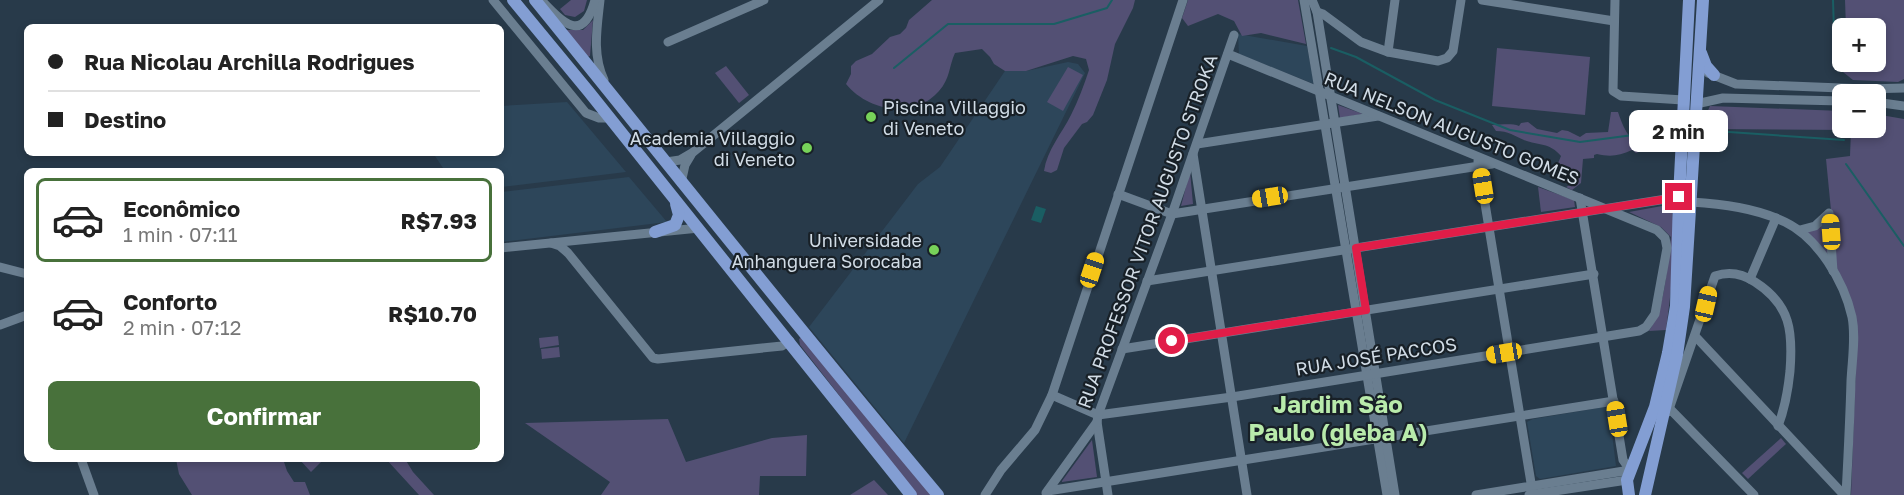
<!DOCTYPE html>
<html lang="pt">
<meta charset="utf-8">
<style>
body{margin:0;font-family:"Golos Text",sans-serif;background:#f2f2f2;color:#222;height:100vh;display:flex;flex-direction:column;font-size:22px;white-space:nowrap}
*{box-sizing:border-box;margin:0}
p{font-size:20px;color:#767676}
.icon{flex:none;width:33px;height:33px;fill:none;stroke:currentColor;stroke-width:2;stroke-linecap:round;stroke-linejoin:round}
.map{position:relative;flex:1;overflow:hidden}
.sheet{position:absolute;left:24px;top:168px;width:480px;height:294px;display:flex;flex-direction:column;background:#fff;border-radius:9px;box-shadow:0 3px 9px #0003}
.sheet>*{flex:none}
.hud{position:absolute;left:24px;top:24px;width:480px;height:132px;border-radius:9px;box-shadow:0 3px 9px #0003;display:grid;align-content:center;height:132px;padding:0 24px;background:#fff}
.fabs{position:absolute;left:1832px;top:18px;display:grid;gap:12px}
.fabs a{display:grid;place-items:center;width:54px;height:54px;border-radius:9px;background:#fff;box-shadow:0 3px 9px #0003;font-size:30px}
.end{position:absolute;width:27px;height:27px;margin:-14px;border:8px solid #e11d48;background:#fff;box-shadow:0 0 0 3px #fff}
.from{border-radius:50%}
.bubble{position:absolute;height:42px;border-radius:9px;background:#fff;box-shadow:0 3px 9px #0003;font-size:20px;font-weight:700;line-height:42px;text-align:center}
.car{position:absolute;width:18px;height:36px;margin:-18px -9px;border-radius:8px;box-shadow:0 0 4px 2px #0007;background:linear-gradient(#f5c518 24%,#345 0 40%,#f5c518 0 76%,#345 0 86%,#f5c518 0)}
.hud b{display:flex;align-items:center;gap:21px;height:57px;font-size:22px}
.hud b+b{border-top:2px solid #e0e0e0}
.hud i{width:15px;height:15px;background:#222}
ul{padding:10px 0 0;list-style:none}
li{display:flex;align-items:center;gap:18px;height:84px;margin:0 12px 9px;padding:0 12px;border:3px solid transparent;border-radius:9px}
li div{flex:1}
li b{display:block;font-size:22px}
li em{font-style:normal;font-weight:700}
li.selected{border-color:#48713b}
li>.icon{width:54px;height:54px;stroke-width:1.5}
.primary-button{display:flex;gap:12px;margin-top:auto;padding:12px 24px}
.primary-button a{flex:1;height:69px;border-radius:9px;background:#48713b;color:#fff;font-size:24px;font-weight:700;line-height:69px;text-align:center}
.map>svg:first-child{display:block}
.built{fill:#2d465a}
.green{fill:#535074}
.water{fill:#1a5e63}
.lines{fill:none;stroke-linecap:round;stroke-linejoin:round}
.stream{stroke:#1a5e63;stroke-width:2}
.minor{stroke:#6a7e90;stroke-width:9}
.major{stroke:#839ed3;stroke-width:12}
.route{stroke:#e11d48;stroke-width:8}
.poi-dot{fill:#77d259;stroke:#182027;stroke-width:2}
.labels{text-anchor:middle;dominant-baseline:central;stroke-width:4.5;stroke-linejoin:round;paint-order:stroke}
.poi-label{font-size:18px;fill:#d1dce6;stroke:#182027;text-anchor:end}
.street-label{font-size:18px;fill:#d1dce6;stroke:#182027}
.district-label{font-size:24px;font-weight:bold;fill:#b9ebab;stroke:#182027}
</style>
<div class="map">
<svg width="1904" height="495" viewBox="0 0 1904 495">
<rect width="100%" height="100%" fill="#283a4a"/>
<g class="built">
<path d="M1238,34l69,12 7,38 -75,-30z"/>
<path d="M1068,62l10,2 7,9 -181,370 -95,-116 109,-143 22,-17 65,-96h21z"/>
<path d="M567,102l59,70 -125,15v-16h-56l-12,-18h68v-47z"/>
<path d="M629,177l38,45 -166,20v-50z"/>
<path d="M1604,407l5,3 7,56 -76,13 -4,-3 -9,-54 6,-3z"/>
</g>
<g class="green">
<path d="M571,0h16l-3,11 -9,6 -10,-2 -5,-6z"/>
<path d="M932,0h203l-2,8 -18,36 -8,36 -14,35 -6,7 -5,2 -18,24 -7,22 -6,3 -7,-2c3,-21 18,-38 27,-56 7,-14 13,-30 18,-45l-3,-11 -13,-3 -47,15h-21l-11,-7 -4,-7 -8,-8 -27,4c-6,13 -5,26 -16,38 -25,29 -71,20 -93,-7l5,-10v-8l5,-5 16,-7 18,-17 10,-3 6,-6 3,-8z"/>
<path d="M1188,0h110l8,44 -45,-11 -19,3 -8,-15 -16,-7 -30,12 -6,-8z"/>
<path d="M1845,0h59v79l-6,3 -45,-2 -10,-8 -3,-9 2,-6v5h33v-34h-29z"/>
<path d="M593,20l-3,36 -4,1 -21,-27h18z"/>
<path d="M1497,48l93,9 -5,58 -93,-9z"/>
<path d="M726,66l23,29 -10,8 -24,-30z"/>
<path d="M1068,67l15,8 -20,36 -16,-9z"/>
<path d="M1338,105l25,9 -23,4z"/>
<path d="M1710,106l132,5v17h33v-14l29,5v376h-53l6,-160 -20,-63 -11,-113 24,-3 1,-26 -137,-1 -7,-5 -2,-7z"/>
<path d="M1611,112h7c4,12 10,28 23,33l3,5 -8,3 -4,-3c-13,6 -22,7 -35,4l-3,1v3l-11,1 -2,24 -9,7 -6,-3 6,-3 -3,-10 -10,-2 -3,-4 5,-12c-12,-14 -22,-10 -37,-16 -9,-4 -16,-9 -28,-9l-4,-6c9,0 19,-2 27,1l2,-3 7,-1 9,7 20,4 5,-3 6,1 12,6 6,-4 22,-1z"/>
<path d="M1190,171l3,33 -12,2z"/>
<path d="M1538,187l36,13 1,7 -34,5z"/>
<path d="M1662,206l10,4c5,41 -1,80 -6,120l-17,1c18,-28 17,-63 22,-94l-10,-10 -32,-15z"/>
<path d="M1828,219l2,43 -23,-31z"/>
<path d="M558,336l1,9 -19,3 -1,-10z"/>
<path d="M802,337l129,158h-14l-117,-150 -1,-6z"/>
<path d="M559,347l1,10 -18,2 -1,-10z"/>
<path d="M668,419l18,43 86,-24 35,-3 -1,41h-46l-1,19h-158l9,-13 -85,-59z"/>
<path d="M1781,438l5,6 -38,35 -6,-6z"/>
<path d="M1092,440l5,37 -35,5v-1z"/>
<path d="M176,459h107l4,12 7,11h11l5,13h-118l-13,-21z"/>
<path d="M299,459h19l3,3 -10,10z"/>
<path d="M386,459h19l8,13 21,23h-15z"/>
<path d="M874,480l14,15h-38z"/>
</g>
<path class="water" d="M1036,206l10,3 -5,14 -10,-3z"/>
<g class="lines">
<g class="stream">
<path d="M1833,0l2,62"/>
<path d="M1331,48l25,9 79,43 75,30 70,12 91,-12"/>
<path d="M894,68l54,-44h106l53,-16 5,-8"/>
<path d="M1700,130l144,10"/>
<path d="M1846,164l58,82"/>
</g>
<g class="minor">
<path d="M493,0l93,113 13,5h12"/>
<path d="M600,0c-3,28 -8,54 4,80"/>
<path d="M1304,0l83,495"/>
<path d="M1312,0l5,12 78,483"/>
<path d="M1482,0l132,21"/>
<path d="M1615,0l-2,91 8,5 62,4"/>
<path d="M542,1c21,22 41,43 53,-1"/>
<path d="M1317,12l6,2 38,28 27,10 50,9 9,-3 6,-7 8,-51"/>
<path d="M668,42l96,-42"/>
<path d="M1388,52l7,-52"/>
<path d="M1708,73l28,11 130,5 38,-1"/>
<path d="M1875,102l29,4"/>
<path d="M1696,104l27,-6 119,3"/>
<path d="M1197,144l181,-28"/>
<path d="M1193,154l54,341"/>
<path d="M1478,161l55,334"/>
<path d="M666,162l14,-2 12,-7 187,-153"/>
<path d="M681,183l4,-18 6,-10"/>
<path d="M1118,194l54,20 320,-50"/>
<path d="M1580,198l43,262 7,10"/>
<path d="M1691,202c31,2 65,6 94,20 33,16 59,59 67,95 4,20 0,43 -1,64 -1,38 -3,76 -5,114"/>
<path d="M1800,230l15,-4 14,-13 4,58"/>
<path d="M551,243l9,3 8,7 85,105 5,1 124,-13 8,-5"/>
<path d="M501,248l198,-20"/>
<path d="M0,267l27,7"/>
<path d="M1750,279l26,-61"/>
<path d="M1147,281l532,-84"/>
<path d="M0,325l27,-10"/>
<path d="M1695,336l149,159"/>
<path d="M1122,349l472,-75"/>
<path d="M1052,395l46,20 134,-18 407,-66 7,-4 9,-13 12,-66 -2,-10 -8,-8 -429,-176"/>
<path d="M1670,409l84,86"/>
<path d="M1668,412l47,-136c14,-5 28,-2 40,6 36,23 38,50 35,89 -2,20 -5,37 -12,55"/>
<path d="M1097,422l11,73"/>
<path d="M81,459l13,36"/>
<path d="M1048,491l566,-90"/>
<path d="M1046,493l51,-71 1,-7 74,-201 62,-179"/>
<path d="M985,495l16,-25 34,-40 17,-35 131,-395"/>
<path d="M1476,495l154,-25"/>
<path d="M1529,495l98,-15"/>
</g>
<g class="major">
<path d="M513,0l76,92 322,403"/>
<path d="M535,0c134,165 266,332 403,495"/>
<path d="M1701,53l5,13 8,9"/>
<path d="M655,232l20,-7 4,-10 -3,-11"/>
<path d="M1629,495l-2,-15 28,-73 13,-54 8,-47 3,-109 10,-197"/>
<path d="M1645,495l32,-140 7,-48 19,-307"/>
</g>
</g>
<g class="lines">
<path class="route" d="M1172,341l194,-31 -10,-62 323,-51"/>
</g>
<g class="poi-dot">
<circle cx="871" cy="117" r="6"/>
<circle cx="807" cy="148" r="6"/>
<circle cx="934" cy="250" r="6"/>
</g>
<g class="labels">
<g class="poi-label">
<text x="883" y="107" text-anchor="start">Piscina Villaggio<tspan x="883" dy="21">di Veneto</tspan></text>
<text x="795" y="138">Academia Villaggio<tspan x="795" dy="21">di Veneto</tspan></text>
<text x="922" y="240">Universidade<tspan x="922" dy="21">Anhanguera Sorocaba</tspan></text>
</g>
<g class="street-label">
<text transform="translate(1452 128) rotate(22)">RUA NELSON AUGUSTO GOMES</text>
<text transform="translate(1147 231) rotate(-70)">RUA PROFESSOR VITOR AUGUSTO STROKA</text>
<text transform="translate(1376 356) rotate(-9)">RUA JOSÉ PACCOS</text>
</g>
<g class="district-label">
<text x="1338" y="403">Jardim São<tspan x="1338" dy="28">Paulo (gleba A)</tspan></text>
</g>
</g>
</svg>
<div class="fabs">
<a>+</a>
<a>−</a>
</div>
<i class="end from" style="left:1172px;top:341px"></i>
<i class="end" style="left:1679px;top:197px"></i>
<div class="bubble" style="left:1629px;top:110px;width:99px">2 min</div>
<i class="car" style="left:1483px;top:186px;rotate:351deg"></i>
<i class="car" style="left:1270px;top:197px;rotate:261deg"></i>
<i class="car" style="left:1831px;top:232px;rotate:356deg"></i>
<i class="car" style="left:1092px;top:270px;rotate:18deg"></i>
<i class="car" style="left:1706px;top:304px;rotate:13deg"></i>
<i class="car" style="left:1504px;top:353px;rotate:261deg"></i>
<i class="car" style="left:1617px;top:419px;rotate:351deg"></i>
<div class="hud">
<b><i class="from"></i>Rua Nicolau Archilla Rodrigues</b>
<b><i></i>Destino</b>
</div>
<section class="sheet">
<ul>
<li class="selected"><svg class="icon" aria-label="car" viewBox="0 0 24 24"><path d="M5 17H2v-5l4-1 3-4h7l3 4 3 1v5h-3M9 17h6M6 11h13"/><circle cx="7" cy="17" r="2"/><circle cx="17" cy="17" r="2"/></svg><div><b>Econômico</b><p>1 min · 07:11</p></div><em>R$7.93</em></li>
<li><svg class="icon" aria-label="car" viewBox="0 0 24 24"><path d="M5 17H2v-5l4-1 3-4h7l3 4 3 1v5h-3M9 17h6M6 11h13"/><circle cx="7" cy="17" r="2"/><circle cx="17" cy="17" r="2"/></svg><div><b>Conforto</b><p>2 min · 07:12</p></div><em>R$10.70</em></li>
</ul>
<div class="primary-button"><a>Confirmar</a></div>
</section>
</div>
